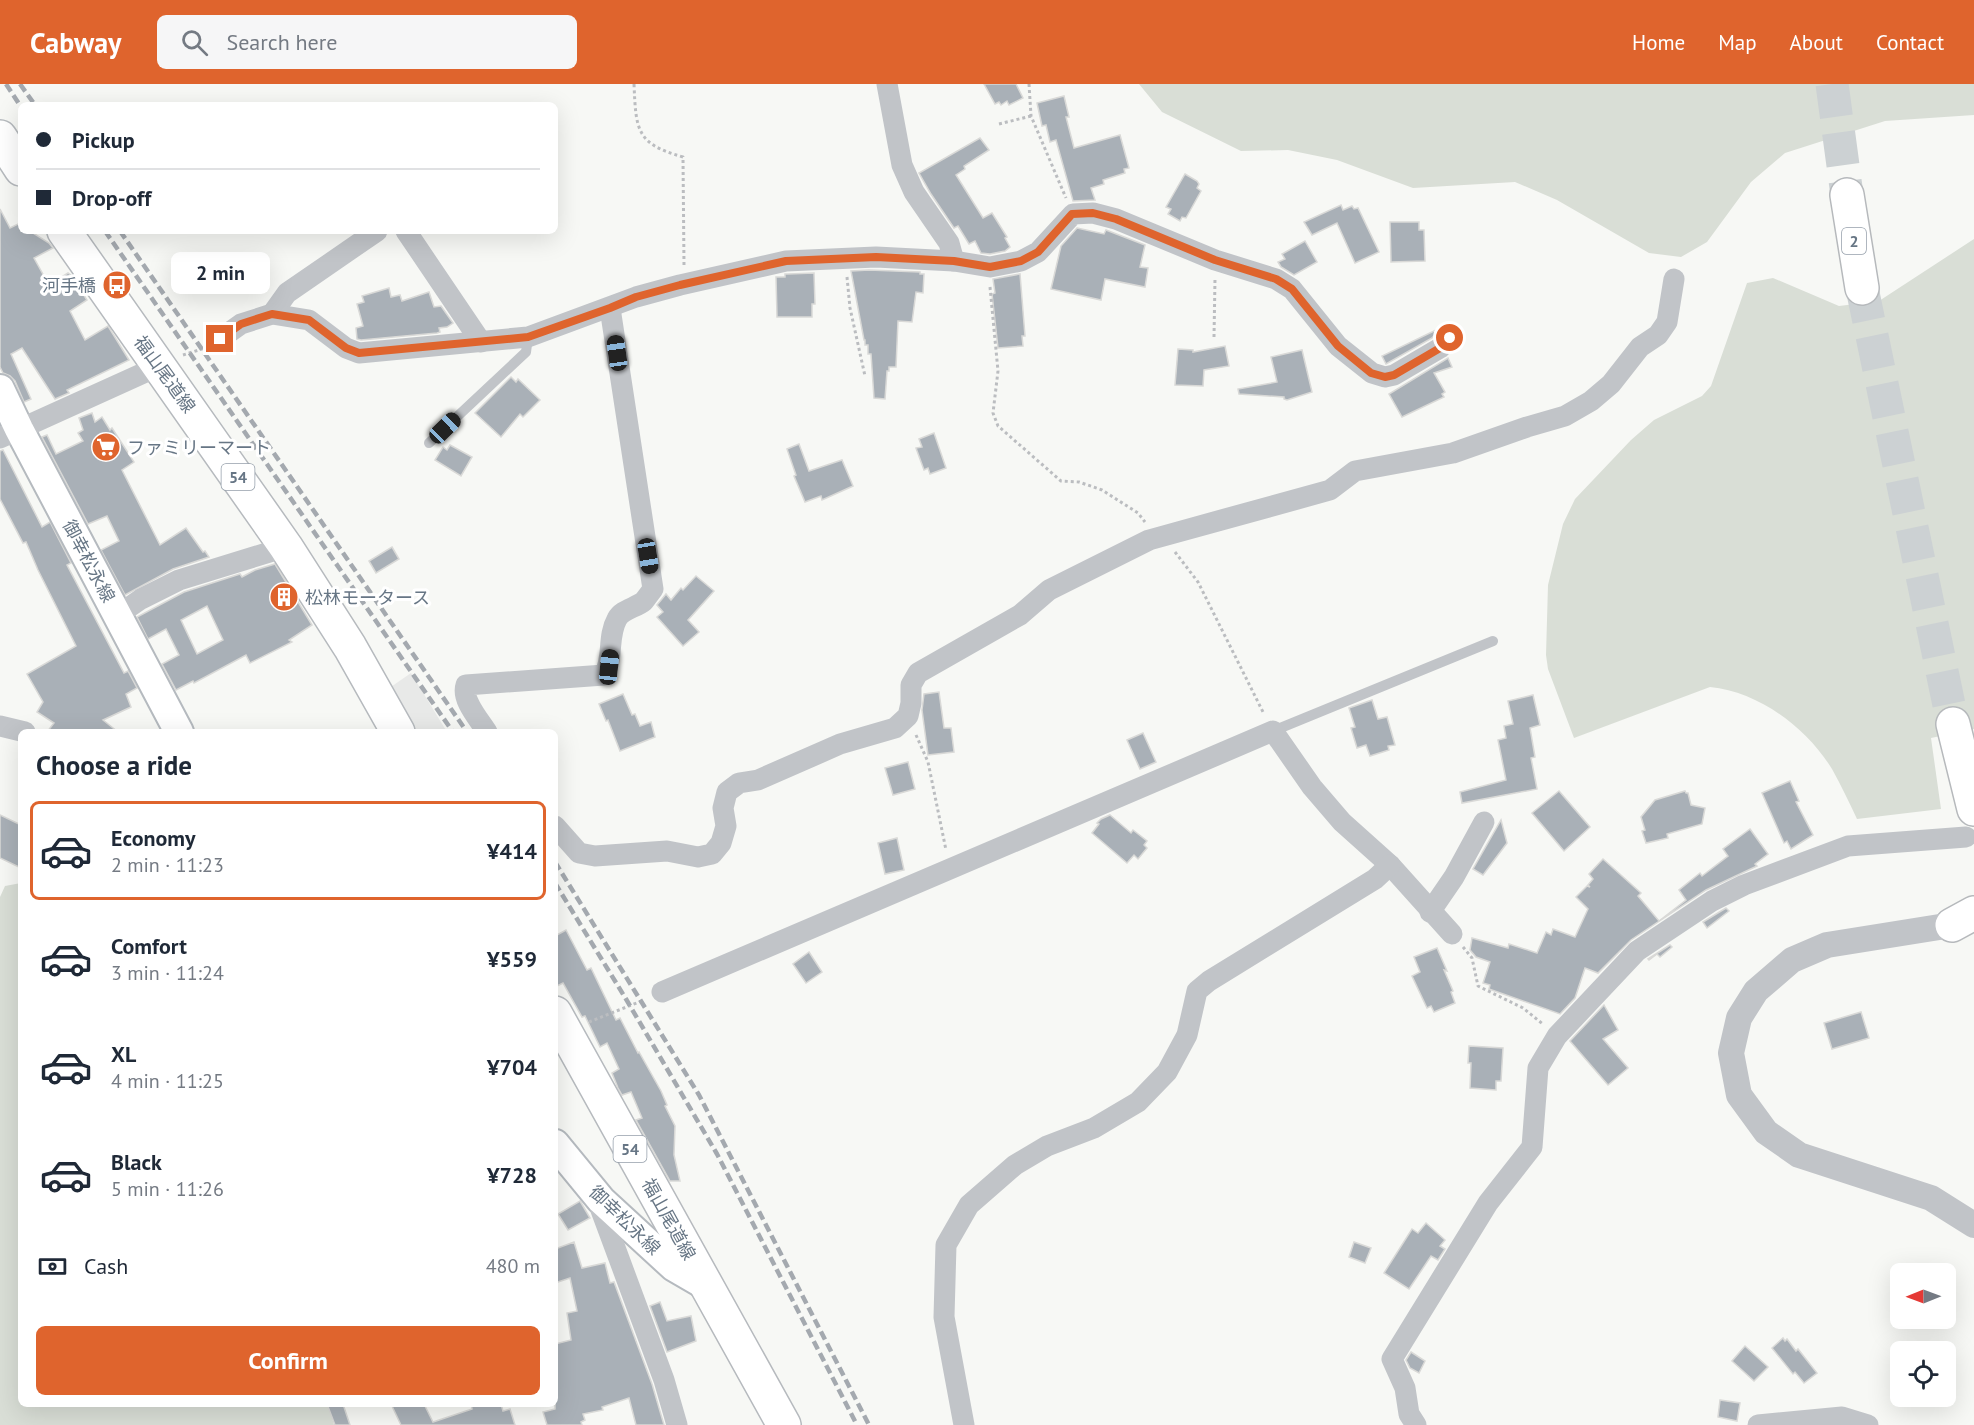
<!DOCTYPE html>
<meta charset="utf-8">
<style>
body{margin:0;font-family:"PT Sans","Noto Sans JP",sans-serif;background:#f6f6f7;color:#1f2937;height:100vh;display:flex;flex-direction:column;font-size:22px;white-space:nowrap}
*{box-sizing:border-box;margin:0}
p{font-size:20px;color:#747a83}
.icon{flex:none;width:33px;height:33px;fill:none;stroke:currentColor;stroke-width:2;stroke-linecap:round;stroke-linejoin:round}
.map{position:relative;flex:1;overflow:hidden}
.drawer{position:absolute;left:18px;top:645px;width:540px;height:678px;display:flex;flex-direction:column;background:#fff;border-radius:9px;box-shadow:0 6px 24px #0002}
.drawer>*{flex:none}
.banner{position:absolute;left:18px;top:18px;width:540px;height:132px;border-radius:9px;box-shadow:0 6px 24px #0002;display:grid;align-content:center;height:132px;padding:0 18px;background:#fff}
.needle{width:39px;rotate:269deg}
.controls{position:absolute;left:1890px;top:1179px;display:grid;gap:12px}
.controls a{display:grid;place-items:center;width:66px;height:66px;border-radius:9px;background:#fff;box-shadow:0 6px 24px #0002;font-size:30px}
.end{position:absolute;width:27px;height:27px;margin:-14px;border:8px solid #df642d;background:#fff;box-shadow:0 0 0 3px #fff}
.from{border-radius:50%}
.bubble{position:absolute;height:42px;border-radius:9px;background:#fff;box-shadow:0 6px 24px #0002;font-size:20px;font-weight:700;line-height:42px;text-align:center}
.car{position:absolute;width:18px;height:36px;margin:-18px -9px;border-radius:8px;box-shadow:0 0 4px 2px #0007;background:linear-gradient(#222 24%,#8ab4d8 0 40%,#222 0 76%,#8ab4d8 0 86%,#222 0)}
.banner b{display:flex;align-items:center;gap:21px;height:57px;font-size:22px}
.banner b+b{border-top:2px solid #e0e1e3}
.banner i{width:15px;height:15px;background:#1f2937}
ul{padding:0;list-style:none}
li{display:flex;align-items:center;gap:18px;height:99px;margin:0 12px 9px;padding:0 6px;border:3px solid transparent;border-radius:9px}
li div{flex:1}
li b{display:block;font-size:22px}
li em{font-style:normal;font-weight:700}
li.current{border-color:#df642d}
li>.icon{width:54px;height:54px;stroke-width:1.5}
h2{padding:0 18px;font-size:27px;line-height:72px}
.pay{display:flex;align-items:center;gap:15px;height:66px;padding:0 18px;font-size:22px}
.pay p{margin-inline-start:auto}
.button{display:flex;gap:12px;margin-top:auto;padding:12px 18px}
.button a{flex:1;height:69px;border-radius:9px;background:#df642d;color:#fff;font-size:24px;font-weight:700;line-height:69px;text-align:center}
header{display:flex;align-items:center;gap:36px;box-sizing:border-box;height:84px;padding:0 30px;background:#df642d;color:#fff}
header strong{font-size:28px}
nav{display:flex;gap:33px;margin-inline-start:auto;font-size:21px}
.search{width:420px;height:54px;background:#f6f6f7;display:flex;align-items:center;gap:15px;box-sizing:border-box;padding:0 21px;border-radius:9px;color:#747a83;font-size:22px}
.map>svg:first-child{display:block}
.built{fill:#e8e9e8}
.green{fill:#d9ded6}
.building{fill:#a9b0b7;stroke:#d9d9d7;stroke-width:1.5;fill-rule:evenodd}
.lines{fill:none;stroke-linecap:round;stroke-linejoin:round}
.trunk-tunnel{stroke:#ccd1d3;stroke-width:33;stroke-dasharray:33 16;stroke-linecap:butt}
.secondary-casing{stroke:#b5babf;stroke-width:32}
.primary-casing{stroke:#b6babe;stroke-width:36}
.trunk-casing{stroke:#b6b9bc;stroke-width:36}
.path{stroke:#bbbdc0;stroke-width:3;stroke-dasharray:3 3;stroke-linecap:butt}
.service{stroke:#c1c4c8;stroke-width:10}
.minor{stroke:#c1c4c8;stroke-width:21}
.tertiary{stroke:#c1c4c8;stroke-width:26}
.secondary{stroke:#fff;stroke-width:28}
.primary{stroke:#fff;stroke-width:33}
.trunk{stroke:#fff;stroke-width:33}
.rail{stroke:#a4a9af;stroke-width:4.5;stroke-dasharray:9 4.5;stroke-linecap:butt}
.route{stroke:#df642d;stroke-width:8}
.labels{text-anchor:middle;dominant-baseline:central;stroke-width:6;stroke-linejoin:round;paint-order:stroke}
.shield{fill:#fff;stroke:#959faa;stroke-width:1.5}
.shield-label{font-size:16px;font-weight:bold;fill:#677685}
.poi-label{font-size:18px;fill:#677685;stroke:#fff;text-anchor:start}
.street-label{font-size:18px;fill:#677685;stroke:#fff}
</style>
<header>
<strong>Cabway</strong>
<div class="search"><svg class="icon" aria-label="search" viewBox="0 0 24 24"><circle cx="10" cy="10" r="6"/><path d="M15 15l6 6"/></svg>Search here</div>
<nav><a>Home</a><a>Map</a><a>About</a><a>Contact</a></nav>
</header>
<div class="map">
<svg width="1974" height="1341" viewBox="0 0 1974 1341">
<rect width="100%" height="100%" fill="#f7f8f5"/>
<path class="built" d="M411,589l36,59h-35l-24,-43z"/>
<g class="green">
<path d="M1139,0h835v31l-89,6 -100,32 -34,29 -44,60 -26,15 -32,-4 -92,-53 -42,-18 -102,6 -76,-28 -49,-10 -47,1 -79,-39z"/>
<path d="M1974,155v490l-43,9 10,71 -84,10c-8,-17 -16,-34 -25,-50 -26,-42 -73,-77 -122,-82l-136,51 -26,-69 -2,-14 2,-70 15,-61 12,-25 56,-59 23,-20 48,-24 9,-10 36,-103 26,-5 66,28 40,-5z"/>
<path d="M21,799v521h307l6,21h-334v-528l5,-11z"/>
</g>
<g class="building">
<path d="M984,0h32l7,14 -14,7 -2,-4 -6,4 -2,-3 -4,2z"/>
<path d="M1064,12l5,21h-3l8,31 46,-13 9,33 -5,1 1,4 -22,7 1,4 -13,4 4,12 -22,1 -17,-61 -6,2 -4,-17 -4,1 -5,-23z"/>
<path d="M980,54l9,12 -25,16 1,3 -9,6 27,43 9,-5 15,24 -2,1 5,9 -5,4 -15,3 -9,-1 -6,-12 -6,3 -11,-18 -4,2 -23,-34 -12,-21z"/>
<path d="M1185,90l12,7 2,3 -2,4 4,3 -15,27 -4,-1 -2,4 -12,-7 3,-5 -5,-2z"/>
<path d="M1341,121l2,5 9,-4 2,3 4,-1 21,44 -24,11 -18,-40 -25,12 -8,-13z"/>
<path d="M0,125l10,19 8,-4 3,2v5h9l19,12 4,5 -19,10 15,27 19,-12 4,3 15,24 -17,11 15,29 23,-14 21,34 -62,30 2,3 -14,6 -33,-51 -11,6 20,45 -7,3 -9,-21 -5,-5 -7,-3 -3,-6z"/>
<path d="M1390,138h29v8h5l1,31 -34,1z"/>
<path d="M1077,144l27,6 2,-4 39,15 -5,22 8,1 -3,19 -40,-8 -4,21 -50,-11 10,-43z"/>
<path d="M1305,157l12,21 -23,13 -13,-8 -3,-5 7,-3 -3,-5z"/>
<path d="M869,186l51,2v2h4l-1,19 -7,-1 -4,30 -14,-1 -2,46h-7v4h-2l-2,28 -11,-1 -3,-44h-3v-9h-3v-5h-1l-13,-69z"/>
<path d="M814,189l1,31h-3v13h-35l-1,-40h9v-3h3z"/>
<path d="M1020,190l5,62h-3l1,10 -25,2 -6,-54 3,-1 -2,-14z"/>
<path d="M389,204l2,9 9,-2 2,6 27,-9 5,15 7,-1 12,17 -6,4 -8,1 1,4 -3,1 -76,7 -4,-1 -1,-11 7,-2 -6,-22 7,-2 -2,-6z"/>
<path d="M1436,246l1,2 -5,6 -46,26 -4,-8z"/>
<path d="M1225,262l4,20 -25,4 -1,16 -28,-1 3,-36 15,1v2z"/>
<path d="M1302,266l10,42 -25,8 -3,-1v-2l-45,-3 -1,-5 39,-7 -6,-25z"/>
<path d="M1448,274l4,9 -18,6 11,19 -3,2 2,3 -42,20 -13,-23z"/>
<path d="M511,293l5,5 2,-3 22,21 -17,17 -3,-3 -19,23 -26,-24z"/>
<path d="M92,329l3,9 7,-5 8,13 2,-2 22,34 -12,8 38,75 26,-17 17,24 2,-1 4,6 -36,12 -48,26 -24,-45 18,-9 -12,-25 -19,8 -46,-87 5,-2 9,19 27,-13 -5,-8 5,-3 -4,-12z"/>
<path d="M934,349l12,35 -16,6 -2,-6 -4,2 -8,-22 6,-1 -3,-8z"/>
<path d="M799,360l10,27 33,-11 11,26 -31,14 -1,-4 -16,6 -11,-26 2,-1 -9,-26z"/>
<path d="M450,361l22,12 -11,19 -26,-16 8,-13 4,3z"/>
<path d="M3,366l39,77 8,-5 21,41 -4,2 57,108 4,-2 9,17 -11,6 5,13 -28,13 15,12h-71l7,-9 -17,-11 6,-10 -16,-28 49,-28 -38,-76 -12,-28 -3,1 -23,-44v-48z"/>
<path d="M392,463l7,12 -23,14 -7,-12z"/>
<path d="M275,480l37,61 -23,15 3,2 -42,21 -4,-8 -52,28 -1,-2 -17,9 -14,-26 17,-9 -13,-26 -18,10 -11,-22 47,-25 56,-18 2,3 13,-7zM207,522l16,34 -26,14 -16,-34z"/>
<path d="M696,492l18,15 -26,29 11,12 -16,14 -26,-29 6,-5 -6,-7 9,-11 5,6 10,-12 2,2z"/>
<path d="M939,608l5,36h7l3,24 -26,3 -6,-45 2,-16z"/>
<path d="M623,610l9,21 3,-1 5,12 11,-4 4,15 -35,14 -12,-31 -2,1 -7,-17z"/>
<path d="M1533,611l7,30 -10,3 5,29 -4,1 6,31 -75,14 -2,-11 46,-12 -8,-40 8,-2 -2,-12 9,-2 -5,-23z"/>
<path d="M1372,616l6,19 9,-2 8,28 -7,1 1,4 -19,6 -4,-11 -9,3 -6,-20 4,-1 -6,-19z"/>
<path d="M1143,649l13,29 -16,7 -13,-29z"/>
<path d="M908,678l7,27 -22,6 -8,-27z"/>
<path d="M1790,697l9,20 -3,1 17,33 -22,14 -4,-8 -3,2 -22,-50z"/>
<path d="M1559,707l31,36 -26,24 -32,-38z"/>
<path d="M1685,707l1,2h2l3,12 14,3 -3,16 -35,10 1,4 -22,5 -4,-12 3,-1 -4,-13 14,-17z"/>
<path d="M0,731l21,10v43l-21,-10z"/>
<path d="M1110,731l21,18 2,-3 14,11 -3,4 3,3 -9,11 -4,-4 -7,8 -35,-30 7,-9 -2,-1 4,-4z"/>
<path d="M1501,736l6,23 -24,32 -10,-6z"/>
<path d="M1750,745l18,25 -13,10 2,2 -51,24 -75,50 -33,33 -13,-5 -10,30 -15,16 -71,-25 1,-4 -7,-2 7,-21 -14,-5 -6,-7 2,-12 36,10 1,-4 28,9 9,-21 5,3 2,-6 22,8 13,-28 -12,-12 11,-11 3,1 -2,-2 5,-6 -4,-5 14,-15 38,34 -3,3 21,25 27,-21 -7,-10 21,-17 2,3 26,-20 -5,-7z"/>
<path d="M897,754l7,32 -19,4 -7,-31z"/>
<path d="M1726,824l3,3 -22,17 -4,-6z"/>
<path d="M566,846l21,40 4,-2 25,52 4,-2 18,35 1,-1 22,39 6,14 -2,1 10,20 -1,29 6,26h-10l-34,-61 6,-2 -11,-26 -9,3 -4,-7 -6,-15 7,-4 -12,-26 -7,4 -15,-31 -3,1 -19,-34 -8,4v-51z"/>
<path d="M1670,861l2,2 -12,10 -3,-3 -8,6 -1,-1z"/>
<path d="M1437,864l10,23 -3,-1 9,21 -2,1 4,11 -21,9 -3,-6 -4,2 -15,-32 8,-4 -6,-15z"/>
<path d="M809,868l13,20 -16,11 -13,-19z"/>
<path d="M1604,921l14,25 -15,9 25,29 -20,17 -38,-44z"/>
<path d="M1861,928l8,26 -37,11 -8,-26z"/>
<path d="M1469,962l34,2 -2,33h-5v9l-26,-2 1,-25h-3z"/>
<path d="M580,1117l10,17 -22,12 -10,-16z"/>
<path d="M1426,1139l19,17 -5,6 5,3 -7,11 -7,-4 -22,33 -25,-16 28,-44 6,4z"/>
<path d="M574,1158l8,26 23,-5 5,20 4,-1 38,102 12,41h-28l-7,-27 -27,9 1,3 -20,4 2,6 -4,2 1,3h-35l-4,-13 12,-3v-65l16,-4 -4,-27 10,-2 -7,-33 -15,5v-34z"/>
<path d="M1354,1158l17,6 -6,15 -16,-6z"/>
<path d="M660,1218l7,19 24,-5 5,25 -29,11 -17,-46z"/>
<path d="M1783,1254l2,3 2,-2 9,12 2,-2 19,24 -13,10 -9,-11 -2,2 -21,-26z"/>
<path d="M1745,1262l23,21 -14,14 -22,-20z"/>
<path d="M1411,1268l14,9 -6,12 -9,-5 -4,-8z"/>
<path d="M1720,1316l20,3 -3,18 -19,-4z"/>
<path d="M327,1320h16l7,21h-15z"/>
<path d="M391,1320h33l9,18 39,-13 -1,-5h30l2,7 7,-2 5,16h-114z"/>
</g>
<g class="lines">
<g class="trunk-tunnel">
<path d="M1832,0l15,111"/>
<path d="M1862,204l91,436"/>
</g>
<g class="secondary-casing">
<g id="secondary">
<path d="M0,305l19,40 160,303"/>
<path d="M555,1060l46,56 73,67 31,18"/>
</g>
</g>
<g class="primary-casing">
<g id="primary">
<path d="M0,53l21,32"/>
<path d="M64,147l222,316 64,100 48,85"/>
<path d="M555,929l229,412"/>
</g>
</g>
<g class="trunk-casing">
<g id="trunk">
<path d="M1847,111l15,93"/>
<path d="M1953,640l21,85"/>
<path d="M1952,841l22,-12"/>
</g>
</g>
<g class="path">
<path d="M634,0c2,46 2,60 49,73l1,108"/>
<path d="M1029,0l2,32 35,82"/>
<path d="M999,40l32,-8"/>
<path d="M847,193l3,31 15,68"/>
<path d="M990,203l8,84 -5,42 5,13 63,55 18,1 23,8 36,23 7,9"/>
<path d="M1214,253l1,-58"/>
<path d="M183,271l22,-7"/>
<path d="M1175,468l23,30 66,132"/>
<path d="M916,651l12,27 18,88"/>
<path d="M1463,863l9,11 6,28 45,22 21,17"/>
<path d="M589,938l55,-22"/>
</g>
<g class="service">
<path d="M429,359l97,-91 2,-15"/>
<path d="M1273,647l220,-90"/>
</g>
<g class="minor">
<path d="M887,0l15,81 12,27 35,51 5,18"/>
<path d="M406,147l75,111"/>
<path d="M272,230l15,-21 90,-62"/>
<path d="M220,255l21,-15 31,-10 37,6 37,28 13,5 169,-16 108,-40 44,-12 106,-24 90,-4 78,4 36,6 31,-6 17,-9 35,-38 20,-1 23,6 99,41 61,19 16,10 46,57 34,27 13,4 9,-2 46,-27 10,-10"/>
<path d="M0,354l159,-72"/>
<path d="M118,531l23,-16 38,-19 107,-33"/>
<path d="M0,642l25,6"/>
<path d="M487,648c-8,-13 -26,-32 -21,-47l138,-10c10,-17 3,-38 13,-56 5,-10 19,-11 27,-18 3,-4 6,-8 9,-12l-43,-281"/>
<path d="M555,742l24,27 16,3 72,-5 31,6 14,-3 9,-11 5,-17 -3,-18 4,-16 12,-9 19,-3 82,-36 55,-16 13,-12 3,-13v-18l7,-12 102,-58 29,-25 100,-50 181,-50 25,-19 98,-18 74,-26 38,-11 26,-15 20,-17 29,-37 18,-12 9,-13 7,-43"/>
<path d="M1430,828l24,-35 30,-55"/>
<path d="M662,908l611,-261 39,56 30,35 48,43 62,69"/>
<path d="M601,1116v10l63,170 13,45"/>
<path d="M964,1341l-20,-108 2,-72 23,-40 46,-40 32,-19 47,-18 44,-26 29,-30 20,-37 10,-44 12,-10 166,-102 15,-14"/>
<path d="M1416,1341l-7,-11 -4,-26 -13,-29 96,-156 44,-56 6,-79 19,-32 80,-85 75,-50 32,-16 104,-39 118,-9"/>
<path d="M1758,1341l84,-8 26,8"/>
</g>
<path class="tertiary" d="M1952,841l-125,20 -35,15 -36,31 -17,27 -8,35 8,42 27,37 33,23 132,43 43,27"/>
<use href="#secondary" class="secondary"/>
<use href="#primary" class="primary"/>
<use href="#trunk" class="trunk"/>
<g class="rail">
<path d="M6,0l15,23"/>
<path d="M20,0l15,21"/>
<path d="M105,147l348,501"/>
<path d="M120,147l347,501"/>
<path d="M555,778l144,233 170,330"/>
<path d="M555,799l71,116 91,155 140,271"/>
</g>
</g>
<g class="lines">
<path class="route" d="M220,255l21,-15 31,-10 37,6 37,28 13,5 169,-16 82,-29 26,-11 44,-12 106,-24 90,-4 78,4 36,6 31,-6 17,-9 34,-38 21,-1 23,6 99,41 61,19 16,10 46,57 33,27 14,4 9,-2 46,-27 10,-10"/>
</g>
<defs>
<g id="bus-disc" transform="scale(1.5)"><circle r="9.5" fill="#df642d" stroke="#fff"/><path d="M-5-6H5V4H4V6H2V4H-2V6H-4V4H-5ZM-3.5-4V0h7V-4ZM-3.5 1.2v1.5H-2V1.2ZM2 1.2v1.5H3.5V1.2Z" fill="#fff"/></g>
<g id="supermarket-disc" transform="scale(1.5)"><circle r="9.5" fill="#df642d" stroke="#fff"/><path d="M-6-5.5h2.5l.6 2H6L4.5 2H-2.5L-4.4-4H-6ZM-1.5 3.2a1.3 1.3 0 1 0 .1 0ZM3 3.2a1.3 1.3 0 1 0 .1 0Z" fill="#fff"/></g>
<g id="building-disc" transform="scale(1.5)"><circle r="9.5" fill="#df642d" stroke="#fff"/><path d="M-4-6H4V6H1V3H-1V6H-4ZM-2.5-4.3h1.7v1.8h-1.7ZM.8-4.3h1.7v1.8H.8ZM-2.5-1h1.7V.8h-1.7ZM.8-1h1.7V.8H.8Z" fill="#fff"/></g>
</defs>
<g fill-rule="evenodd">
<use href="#bus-disc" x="117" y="201"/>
<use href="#supermarket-disc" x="106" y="363"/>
<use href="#building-disc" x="284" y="513"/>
</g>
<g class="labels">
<g class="shield">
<rect x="1842" y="144" width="24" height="26" rx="4.5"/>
<rect x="221.5" y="380" width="33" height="26" rx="4.5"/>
<rect x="613.5" y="1052" width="33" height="26" rx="4.5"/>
</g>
<g class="shield-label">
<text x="1854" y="157">2</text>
<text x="238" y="393">54</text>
<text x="630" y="1065">54</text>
</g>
<g class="poi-label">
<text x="96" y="201" text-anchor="end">河手橋</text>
<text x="127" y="363">ファミリーマート</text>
<text x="305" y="513">松林モータース</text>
</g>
<g class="street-label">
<text transform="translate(165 290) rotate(54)">福山尾道線</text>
<text transform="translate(89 477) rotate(62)">御幸松永線</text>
<text transform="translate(669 1135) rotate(61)">福山尾道線</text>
<text transform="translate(625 1136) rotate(44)">御幸松永線</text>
</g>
</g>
</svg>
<div class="controls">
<a><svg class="needle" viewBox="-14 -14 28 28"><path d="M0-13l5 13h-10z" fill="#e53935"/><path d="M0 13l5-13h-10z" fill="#747a83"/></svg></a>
<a><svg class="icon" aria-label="locate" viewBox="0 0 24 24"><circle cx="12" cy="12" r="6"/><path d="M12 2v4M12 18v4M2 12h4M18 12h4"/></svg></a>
</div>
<i class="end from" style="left:1450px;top:254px"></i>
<i class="end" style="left:220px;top:255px"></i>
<div class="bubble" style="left:171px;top:168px;width:99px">2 min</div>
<i class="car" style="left:617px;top:269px;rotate:352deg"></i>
<i class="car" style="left:445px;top:344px;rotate:46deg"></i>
<i class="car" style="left:648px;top:472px;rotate:171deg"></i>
<i class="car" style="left:609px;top:583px;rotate:6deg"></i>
<div class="banner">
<b><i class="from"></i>Pickup</b>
<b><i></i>Drop-off</b>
</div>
<section class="drawer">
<h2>Choose a ride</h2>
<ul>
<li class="current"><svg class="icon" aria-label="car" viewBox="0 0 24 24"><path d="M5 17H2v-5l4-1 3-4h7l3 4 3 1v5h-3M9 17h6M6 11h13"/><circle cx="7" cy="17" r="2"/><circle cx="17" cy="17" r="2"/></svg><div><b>Economy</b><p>2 min · 11:23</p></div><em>¥414</em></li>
<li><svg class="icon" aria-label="car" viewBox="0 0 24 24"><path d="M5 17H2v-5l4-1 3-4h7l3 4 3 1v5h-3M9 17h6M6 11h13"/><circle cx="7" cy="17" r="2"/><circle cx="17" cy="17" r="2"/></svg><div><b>Comfort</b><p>3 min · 11:24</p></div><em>¥559</em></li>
<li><svg class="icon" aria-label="car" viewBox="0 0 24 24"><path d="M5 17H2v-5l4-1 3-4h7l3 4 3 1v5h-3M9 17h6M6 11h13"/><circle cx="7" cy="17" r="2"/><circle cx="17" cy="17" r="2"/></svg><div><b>XL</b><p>4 min · 11:25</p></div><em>¥704</em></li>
<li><svg class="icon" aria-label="car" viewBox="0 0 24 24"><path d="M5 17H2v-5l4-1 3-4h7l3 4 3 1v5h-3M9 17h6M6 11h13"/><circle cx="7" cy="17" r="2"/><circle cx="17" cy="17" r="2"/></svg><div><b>Black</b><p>5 min · 11:26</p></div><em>¥728</em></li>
</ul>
<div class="pay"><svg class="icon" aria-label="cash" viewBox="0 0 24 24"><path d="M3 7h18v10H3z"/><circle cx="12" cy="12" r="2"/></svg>Cash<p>480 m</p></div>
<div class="button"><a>Confirm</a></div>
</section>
</div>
